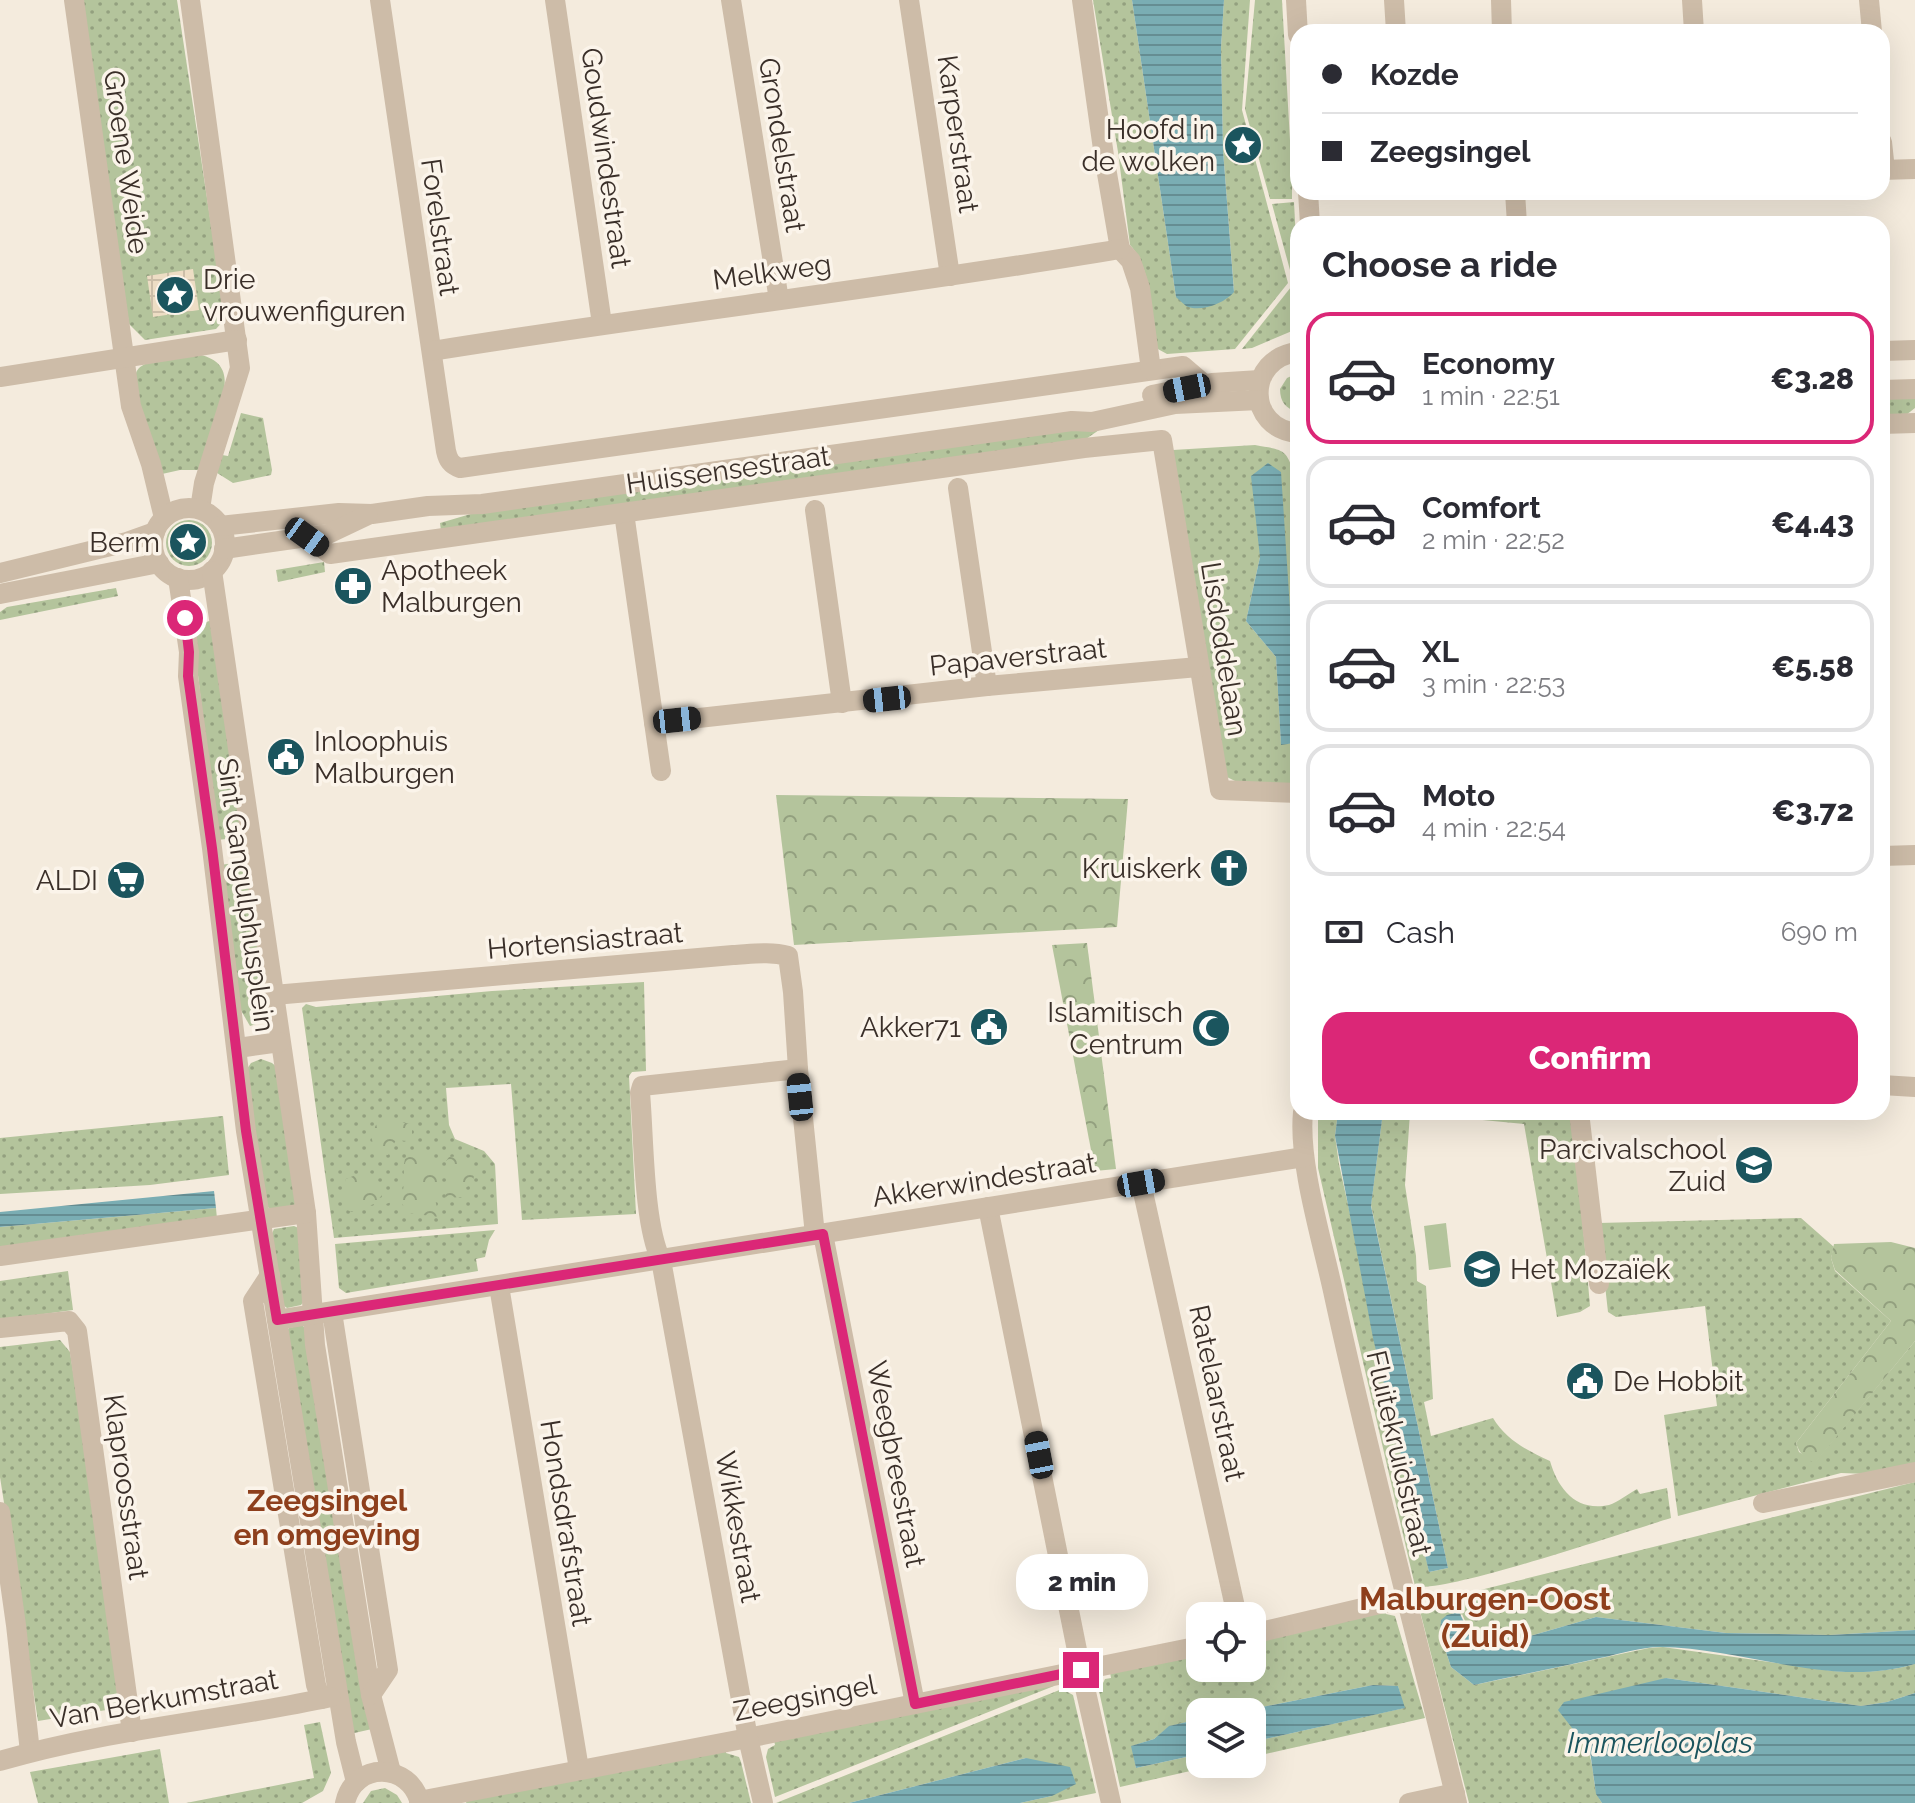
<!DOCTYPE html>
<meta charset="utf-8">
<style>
body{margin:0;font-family:Raleway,sans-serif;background:#f7f7f7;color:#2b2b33;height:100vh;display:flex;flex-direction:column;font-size:30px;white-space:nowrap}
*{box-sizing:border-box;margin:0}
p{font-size:26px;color:#7c7c81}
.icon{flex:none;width:44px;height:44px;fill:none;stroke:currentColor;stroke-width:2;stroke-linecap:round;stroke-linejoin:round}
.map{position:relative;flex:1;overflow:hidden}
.drawer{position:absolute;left:1290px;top:216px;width:600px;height:904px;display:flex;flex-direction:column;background:#fff;border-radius:24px;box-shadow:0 8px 32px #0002}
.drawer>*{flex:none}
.hud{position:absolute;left:1290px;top:24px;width:600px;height:176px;border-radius:24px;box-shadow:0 8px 32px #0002;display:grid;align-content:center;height:176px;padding:0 32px;background:#fff}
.buttons{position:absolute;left:1186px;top:1602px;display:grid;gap:16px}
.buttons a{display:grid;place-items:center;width:80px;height:80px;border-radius:16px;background:#fff;box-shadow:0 8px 32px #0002;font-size:40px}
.end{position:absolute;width:36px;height:36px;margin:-18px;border:10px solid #db2777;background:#fff;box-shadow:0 0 0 4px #fff}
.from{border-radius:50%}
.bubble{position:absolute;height:56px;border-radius:24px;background:#fff;box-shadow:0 8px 32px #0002;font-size:26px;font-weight:800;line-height:56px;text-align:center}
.car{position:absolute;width:24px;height:48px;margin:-24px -12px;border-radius:10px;box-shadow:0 0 6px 2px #0007;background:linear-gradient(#222 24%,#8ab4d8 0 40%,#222 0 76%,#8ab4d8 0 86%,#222 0)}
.hud b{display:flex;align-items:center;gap:28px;height:76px;font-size:30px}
.hud b+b{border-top:2px solid #e1e1e2}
.hud i{width:20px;height:20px;background:#2b2b33}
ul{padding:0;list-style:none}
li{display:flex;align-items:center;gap:24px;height:132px;margin:0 16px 12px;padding:0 16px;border:4px solid #e1e1e2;border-radius:24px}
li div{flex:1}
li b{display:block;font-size:30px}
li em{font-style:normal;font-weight:800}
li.on{border-color:#db2777}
li>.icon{width:72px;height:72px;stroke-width:1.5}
h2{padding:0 32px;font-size:36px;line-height:96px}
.pay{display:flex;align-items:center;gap:20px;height:88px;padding:0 32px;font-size:30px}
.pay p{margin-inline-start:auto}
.cta{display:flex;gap:16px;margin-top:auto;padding:16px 32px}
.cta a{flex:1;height:92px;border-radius:24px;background:#db2777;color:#fff;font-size:32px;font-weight:800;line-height:92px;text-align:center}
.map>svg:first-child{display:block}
.grass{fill:url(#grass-dots);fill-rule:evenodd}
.forest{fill:url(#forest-crowns)}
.garden{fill:#b4c49c}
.plaza{fill:url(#plaza-grid)}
.water{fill:url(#water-rules)}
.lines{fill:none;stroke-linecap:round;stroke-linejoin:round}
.minor{stroke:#cdbca8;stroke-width:20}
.route{stroke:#db2777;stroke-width:10}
.labels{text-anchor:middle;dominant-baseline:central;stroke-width:7;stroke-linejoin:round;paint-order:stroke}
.poi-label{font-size:28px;fill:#3a2f29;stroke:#fbf4ea;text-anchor:end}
.street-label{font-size:28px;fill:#3a2f29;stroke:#fbf4ea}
.neighbourhood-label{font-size:30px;font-weight:bold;fill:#8e3f1c;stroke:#fbf4ea}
.water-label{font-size:30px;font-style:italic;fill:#1b555e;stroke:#fbf4ea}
.quarter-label{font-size:32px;font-weight:bold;fill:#8e3f1c;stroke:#fbf4ea}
</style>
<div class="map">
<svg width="1915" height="1803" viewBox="0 0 1915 1803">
<defs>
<pattern id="grass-dots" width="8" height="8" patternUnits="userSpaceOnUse" patternTransform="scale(2)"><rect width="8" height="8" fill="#b4c49c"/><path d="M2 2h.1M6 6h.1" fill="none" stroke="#93a07f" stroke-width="1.8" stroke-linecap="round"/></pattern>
<pattern id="forest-crowns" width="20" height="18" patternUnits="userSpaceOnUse" patternTransform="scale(2)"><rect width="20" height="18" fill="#b4c49c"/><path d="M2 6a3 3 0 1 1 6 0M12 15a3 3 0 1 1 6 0" fill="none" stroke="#93a07f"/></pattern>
<pattern id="plaza-grid" width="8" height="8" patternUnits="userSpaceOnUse" patternTransform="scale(2)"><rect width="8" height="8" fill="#edddc4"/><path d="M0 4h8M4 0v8" fill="none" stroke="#ccbea8"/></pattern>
<pattern id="water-rules" width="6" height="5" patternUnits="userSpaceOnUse" patternTransform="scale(2)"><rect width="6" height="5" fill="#7aadb3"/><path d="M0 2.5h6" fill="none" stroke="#658d92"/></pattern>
</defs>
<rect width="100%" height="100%" fill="#f4ebdd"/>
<g class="grass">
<path d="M81,0h96l47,310v10l-8,9 -71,11 -16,-16z"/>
<path d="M1093,0h39l44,297 58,-6 -11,-141 -2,-102 3,-48h26l-8,110 46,173 -53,66 -68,5 -11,-6c-5,-32 -3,-78 -26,-103l-12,-93z"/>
<path d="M1255,0h27l9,158 6,7 -5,7v27h-22l-25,-90z"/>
<path d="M1294,202l4,78 -5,1 -21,-77z"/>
<path d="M1298,285l-6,46 -40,17 -10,1 49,-62z"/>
<path d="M196,354c41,7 29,38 20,66 -5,17 -10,34 -15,50h-21l-18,4c-6,-20 -32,-83 -26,-101 2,-5 4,-6 9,-9z"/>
<path d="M1298,373v39c-12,-3 -18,-10 -18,-23l7,-11z"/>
<path d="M1882,397h33v11l-9,7h-24z"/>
<path d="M241,413l22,5 9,52 -1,5 -38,8 -19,-12 8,-16 6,1z"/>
<path d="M1093,427l6,3 -13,9 -645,92 -1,-8 34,-10z"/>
<path d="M1255,445c26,5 32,2 39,30l4,1v312l-57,-4 -14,-7 -54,-327zM1260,557l34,186 -13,1 -5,-87 -30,-36z"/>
<circle cx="189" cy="543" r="23"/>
<path d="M324,562l1,10 -47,10 -2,-12z"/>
<path d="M116,588l2,8 -118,24v-8l7,-5z"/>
<path d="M212,620l33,217 -28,3 -25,-217 4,-1 2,3z"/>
<path d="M249,861l21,145c-4,12 -8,17 -20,20l-11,-19 -19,-142z"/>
<path d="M644,982l2,89 -14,1 -3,4 7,138 -114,6 -11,-136 -65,4 3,37 6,14 29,12 11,13 3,60 -164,14 -32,-230 4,-4 10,3 176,-16z"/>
<path d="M261,1059l11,4 7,6 20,131 -5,6 -23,3 -7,-4 -19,-133 6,-9z"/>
<path d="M1318,1112h20l-3,24 4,28 90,408 19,-4 -77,-363 12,-93h190l17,194 -10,6 -23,5 -33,-193 -114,-11 -5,72 11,71 1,25 9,5 7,113 -9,3 7,34 62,-18c13,22 35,33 57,43 8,28 26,51 59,44 9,-3 19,-11 28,-16l3,5 27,-6 4,30c-40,12 -230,77 -256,68l-97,-418z"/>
<path d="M223,1116l6,59 -79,10 -150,9v-56z"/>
<path d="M216,1208l1,11 -217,28v-20z"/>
<path d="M1801,1218l33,29 -3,11 4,13 56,50 -95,122 3,9 16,10 100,-121v123l-47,10 -27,-1 -163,43 -14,-101 53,-9 -12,-100 -89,11 -8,-5 -10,-89z"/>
<path d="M294,1226l7,3 3,72 -3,4 -14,3 -5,-4 -12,-66 4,-9z"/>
<path d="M495,1230l-6,10 -4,17 -9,2 2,12 -132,22 -7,-5 -4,-44z"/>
<path d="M68,1271l5,39 -73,10v-39z"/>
<path d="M302,1325l5,5 65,399 -22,5 -65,-400 4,-6z"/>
<path d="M60,1340l10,12 55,355 -87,14 -38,-244v-130z"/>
<path d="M1915,1482v148l-85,5 -104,-2 -130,-16 -107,31 -15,-6 -12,-28 -22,20 11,33 23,18 175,-37 14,-1 170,24c28,2 54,1 82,-7v29l-28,9 -26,4 -195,-28 -85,64c18,18 7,42 21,61h-133l-49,-192 28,-13z"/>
<path d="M1384,1609l2,5 9,2 30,102 -173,39v-15l152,-34 -6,-22 -25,-1 -136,27h-37v7l-30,7 -16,13 -22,7 4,22 64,-14v10h21l-101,23 -21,-96 6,-12 6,-1 -1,-6 90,-20v16h52v-28z"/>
<path d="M1054,1684v2l-279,111 -9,-40 2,-8 7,-4 -1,-5z"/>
<path d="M1062,1689l11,6 23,98 -49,10h-27l32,-7 -26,-38 -177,45h-73z"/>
<path d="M320,1722l11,51 -8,18 -21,12h-116l128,-25 -10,-53z"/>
<path d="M726,1748v5l13,4 2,5 10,41h-285l2,-6z"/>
<path d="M160,1749l9,54h-131l-8,-31z"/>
<path d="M385,1788l12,7 5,8h-39l8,-12z"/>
</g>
<g class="forest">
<path d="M776,795l352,4 -11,128 -323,18z"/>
<path d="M1087,943l29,226 -21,2 -43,-226z"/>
<path d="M379,1119l33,5v13l-5,4 -11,-1 -8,15 -13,-2 -4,-18z"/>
<path d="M417,1152l14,4 10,8v22l-6,13 4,18 -31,-4 -9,-14 -13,5 -3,-4 8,-6 12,-4c3,-12 -1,-20 2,-31z"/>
<path d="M465,1156c9,9 10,16 8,28l-9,4 -2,9 -16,1c-2,-14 6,-23 0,-37l3,-4z"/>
<path d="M365,1171l11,5 7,18 -9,10 -22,8 -9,-4 -2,-12 5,-17z"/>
<path d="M1891,1242l24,6v93l-100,122c-10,-4 -16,-10 -19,-20l95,-122 -56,-51 -4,-12 3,-14z"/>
</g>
<path class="garden" d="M1446,1223l5,44 -22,3 -5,-44z"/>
<path class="plaza" d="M193,269l6,41 -46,7 -6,-41z"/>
<g class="water">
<path d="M1132,0h92l-3,48 2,102 11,142c-9,11 -34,21 -48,14 -1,-1 -9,-8 -10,-9z"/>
<path d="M1268,463l13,9 17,259 -4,12 -13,2 -5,-88 -30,-36 14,-64 -9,-81z"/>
<path d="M1338,1112h45l-12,94 77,362 -19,4 -56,-234 -38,-202z"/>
<path d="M214,1191l2,17 -216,19v-15z"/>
<path d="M1459,1612l15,30 15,6 107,-31 130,16 104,2 85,-5v34c-85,25 -169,-16 -255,-17 -19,0 -40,7 -60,11 -42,9 -84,18 -126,27l-23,-18 -11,-33 1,-14 6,-5z"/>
<path d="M1666,1678l195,28 26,-4 28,-9v110h-313l-6,-9 -6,-43 -32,-41 6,-8z"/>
<path d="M1373,1685l25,1 7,22 -153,34v-30h-15z"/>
<path d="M1200,1719v35l-64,14 -5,-22 23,-7 15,-13z"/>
<path d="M1026,1758l44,9 6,17 -24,12 -32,7h-171z"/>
</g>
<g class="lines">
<g class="minor">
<path d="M74,0l57,406 20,58 13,54"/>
<path d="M190,0l50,368 -36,115 -4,26"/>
<path d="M380,0l66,451c2,9 5,14 14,17l723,-102 21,18"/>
<path d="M555,0l47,324"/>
<path d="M731,0l48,300"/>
<path d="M909,0l41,276"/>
<path d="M1082,0l22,156 16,93 11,12 9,27 11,82"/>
<path d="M1296,0l2,35"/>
<path d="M1394,0l2,32"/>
<path d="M1501,0l1,32"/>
<path d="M1692,0l2,32"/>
<path d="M1869,0l3,32"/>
<path d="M1882,142l3,28"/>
<path d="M1882,170l33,-1"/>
<path d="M1308,192l2,32"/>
<path d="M1515,192l2,32"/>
<path d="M432,351c229,-37 460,-63 688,-102"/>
<path d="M1882,351l33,-1"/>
<path d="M1298,352c-53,6 -52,77 0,81"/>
<path d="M0,377l237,-37"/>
<path d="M1882,390l33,-1"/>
<path d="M1152,395l60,-12 48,-3"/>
<path d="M1882,424l33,-1"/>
<path d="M958,488l29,198"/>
<circle cx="189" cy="544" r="36"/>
<path d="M815,510l27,193"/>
<path d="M624,513l37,258"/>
<path d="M220,526l119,-13 33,1 56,-8 54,-2 590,-83 20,1 83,-18 84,-4"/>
<path d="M307,537l23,17 754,-106 78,-8 58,350 78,3"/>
<path d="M224,549l104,-15 40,-19"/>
<path d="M212,571l94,642 9,132 56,350 20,77"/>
<path d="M0,573l127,-31 28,-10"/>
<path d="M178,578l11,74 -1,24 24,172 34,283 100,611 10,40"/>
<path d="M0,594l159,-31"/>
<path d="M654,723l333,-37 211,-19"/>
<path d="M1882,856l33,-1"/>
<path d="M274,995l459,-40c19,-1 37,-4 55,1l5,36 5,77"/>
<path d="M238,1048l42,-6"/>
<path d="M1882,1085l33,2"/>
<path d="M1303,1112c-5,50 19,128 30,179 37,172 83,341 124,512"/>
<path d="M1579,1112l20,172"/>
<path d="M1141,1183l96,433"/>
<path d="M988,1207l93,463 30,133"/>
<path d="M823,1234l92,470"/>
<path d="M0,1256l306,-43"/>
<path d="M270,1275l-17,26 63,384 5,14"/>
<path d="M499,1286l80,483"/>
<path d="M332,1312l56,358 -17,25"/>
<path d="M277,1320l1027,-163"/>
<path d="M0,1328l69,-7 8,10 55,401"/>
<path d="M1763,1503l152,-31"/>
<path d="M0,1512l16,113 14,127"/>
<path d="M1252,1634l153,-36"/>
<path d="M0,1761c108,-32 221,-40 331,-64"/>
<path d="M419,1801l329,-63 452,-92"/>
<path d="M345,1803c9,-42 65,-41 75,0"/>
<path d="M763,1803l-15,-65 -87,-478c-18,-37 -17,-124 -21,-167l2,-7 156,-17 17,166"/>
<path d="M1409,1803l46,-10"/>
</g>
</g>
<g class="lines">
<path class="route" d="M185,618l4,34 -1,24 24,172 34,283 31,189 546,-86 92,470 166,-34"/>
</g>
<defs>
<g id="sight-disc" transform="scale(2)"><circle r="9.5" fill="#1b555e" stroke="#fbf4ea"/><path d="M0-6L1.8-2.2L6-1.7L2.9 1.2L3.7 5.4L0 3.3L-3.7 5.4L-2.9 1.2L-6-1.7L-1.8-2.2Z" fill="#fff"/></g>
<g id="pharmacy-disc" transform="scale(2)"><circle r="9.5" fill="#1b555e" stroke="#fbf4ea"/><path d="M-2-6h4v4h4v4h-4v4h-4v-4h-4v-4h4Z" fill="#fff"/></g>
<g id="civic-disc" transform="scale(2)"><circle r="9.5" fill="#1b555e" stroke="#fbf4ea"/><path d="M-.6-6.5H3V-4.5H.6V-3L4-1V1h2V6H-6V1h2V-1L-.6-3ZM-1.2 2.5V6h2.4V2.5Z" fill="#fff"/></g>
<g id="church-disc" transform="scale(2)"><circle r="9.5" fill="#1b555e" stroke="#fbf4ea"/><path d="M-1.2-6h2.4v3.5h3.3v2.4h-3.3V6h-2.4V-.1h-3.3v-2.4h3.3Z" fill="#fff"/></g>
<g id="supermarket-disc" transform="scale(2)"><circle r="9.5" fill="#1b555e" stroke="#fbf4ea"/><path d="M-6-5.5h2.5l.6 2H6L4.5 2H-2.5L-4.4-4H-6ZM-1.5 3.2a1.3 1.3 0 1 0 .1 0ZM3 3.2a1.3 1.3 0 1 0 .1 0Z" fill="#fff"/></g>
<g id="mosque-disc" transform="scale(2)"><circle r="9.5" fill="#1b555e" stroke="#fbf4ea"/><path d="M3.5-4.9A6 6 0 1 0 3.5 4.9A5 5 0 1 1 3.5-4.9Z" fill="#fff"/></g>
<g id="school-disc" transform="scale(2)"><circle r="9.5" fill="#1b555e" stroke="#fbf4ea"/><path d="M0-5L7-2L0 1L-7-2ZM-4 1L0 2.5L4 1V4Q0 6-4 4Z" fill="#fff"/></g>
</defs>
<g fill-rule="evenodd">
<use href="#sight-disc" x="1243" y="145"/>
<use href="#sight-disc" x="175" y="295"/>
<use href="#sight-disc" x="188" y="542"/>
<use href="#pharmacy-disc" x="353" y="586"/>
<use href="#civic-disc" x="286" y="757"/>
<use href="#church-disc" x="1229" y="868"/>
<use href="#supermarket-disc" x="126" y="880"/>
<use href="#civic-disc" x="989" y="1027"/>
<use href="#mosque-disc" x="1211" y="1028"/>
<use href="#school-disc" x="1754" y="1165"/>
<use href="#school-disc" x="1482" y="1269"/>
<use href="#civic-disc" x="1585" y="1381"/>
</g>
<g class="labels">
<g class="poi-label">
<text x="1215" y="129">Hoofd in<tspan x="1215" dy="32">de wolken</tspan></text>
<text x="203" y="279" text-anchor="start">Drie<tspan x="203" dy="32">vrouwenfiguren</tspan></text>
<text x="160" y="542">Berm</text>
<text x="381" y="570" text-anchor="start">Apotheek<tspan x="381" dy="32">Malburgen</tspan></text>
<text x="314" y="741" text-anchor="start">Inloophuis<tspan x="314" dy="32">Malburgen</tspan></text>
<text x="1201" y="868">Kruiskerk</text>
<text x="98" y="880">ALDI</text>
<text x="1183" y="1012">Islamitisch<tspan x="1183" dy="32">Centrum</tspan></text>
<text x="961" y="1027">Akker71</text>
<text x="1726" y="1149">Parcivalschool<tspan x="1726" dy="32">Zuid</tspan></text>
<text x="1510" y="1269" text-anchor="start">Het Mozaïek</text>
<text x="1613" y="1381" text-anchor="start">De Hobbit</text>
</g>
<g class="street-label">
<text transform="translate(958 134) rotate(82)">Karperstraat</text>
<text transform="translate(782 145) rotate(81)">Grondelstraat</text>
<text transform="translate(606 158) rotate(82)">Goudwindestraat</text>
<text transform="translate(126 162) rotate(82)">Groene Weide</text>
<text transform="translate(440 227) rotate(82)">Forelstraat</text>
<text transform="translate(772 272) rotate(-8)">Melkweg</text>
<text transform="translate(728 470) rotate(-8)">Huissensestraat</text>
<text transform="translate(1224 649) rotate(81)">Lisdoddelaan</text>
<text transform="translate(1018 657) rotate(-6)">Papaverstraat</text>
<text transform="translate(246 895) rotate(82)">Sint Gangulphusplein</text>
<text transform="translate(585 941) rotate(-5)">Hortensiastraat</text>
<text transform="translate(984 1180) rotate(-9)">Akkerwindestraat</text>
<text transform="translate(1217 1393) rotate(78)">Ratelaarstraat</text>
<text transform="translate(1399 1453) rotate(77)">Fluitekruidstraat</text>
<text transform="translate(896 1464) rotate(79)">Weegbreestraat</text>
<text transform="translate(126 1487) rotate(82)">Klaproosstraat</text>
<text transform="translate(566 1523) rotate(81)">Hondsdrafstraat</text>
<text transform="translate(738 1527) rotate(80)">Wikkestraat</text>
<text transform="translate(805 1698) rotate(-11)">Zeegsingel</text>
<text transform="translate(164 1699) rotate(-10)">Van Berkumstraat</text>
</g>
<g class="neighbourhood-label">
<text x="327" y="1500">Zeegsingel<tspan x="327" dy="34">en omgeving</tspan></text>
</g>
<g class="water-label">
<text x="1660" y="1742">Immerlooplas</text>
</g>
<g class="quarter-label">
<text x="1485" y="1598">Malburgen-Oost<tspan x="1485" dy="37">(Zuid)</tspan></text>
</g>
</g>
</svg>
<div class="buttons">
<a><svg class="icon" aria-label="locate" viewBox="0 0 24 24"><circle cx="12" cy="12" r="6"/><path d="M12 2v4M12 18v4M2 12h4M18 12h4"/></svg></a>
<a><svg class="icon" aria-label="layers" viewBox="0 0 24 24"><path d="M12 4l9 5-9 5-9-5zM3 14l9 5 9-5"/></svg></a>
</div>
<i class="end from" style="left:185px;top:618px"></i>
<i class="end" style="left:1081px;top:1670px"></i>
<div class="bubble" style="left:1016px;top:1554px;width:132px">2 min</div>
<i class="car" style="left:1187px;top:388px;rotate:259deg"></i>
<i class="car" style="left:307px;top:537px;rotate:126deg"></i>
<i class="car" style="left:887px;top:699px;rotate:264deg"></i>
<i class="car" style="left:677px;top:720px;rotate:84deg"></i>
<i class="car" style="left:800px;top:1097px;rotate:354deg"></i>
<i class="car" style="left:1141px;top:1183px;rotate:80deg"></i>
<i class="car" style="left:1039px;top:1455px;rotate:349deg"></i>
<div class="hud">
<b><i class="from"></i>Kozde</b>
<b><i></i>Zeegsingel</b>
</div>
<section class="drawer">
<h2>Choose a ride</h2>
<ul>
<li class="on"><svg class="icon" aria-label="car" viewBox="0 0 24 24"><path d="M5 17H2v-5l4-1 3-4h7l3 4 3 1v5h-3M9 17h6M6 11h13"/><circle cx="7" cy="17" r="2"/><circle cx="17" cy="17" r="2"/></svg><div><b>Economy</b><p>1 min · 22:51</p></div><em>€3.28</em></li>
<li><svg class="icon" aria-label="car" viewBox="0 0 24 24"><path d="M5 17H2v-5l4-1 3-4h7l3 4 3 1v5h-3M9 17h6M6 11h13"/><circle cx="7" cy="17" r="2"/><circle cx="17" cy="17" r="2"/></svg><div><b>Comfort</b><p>2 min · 22:52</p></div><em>€4.43</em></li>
<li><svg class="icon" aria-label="car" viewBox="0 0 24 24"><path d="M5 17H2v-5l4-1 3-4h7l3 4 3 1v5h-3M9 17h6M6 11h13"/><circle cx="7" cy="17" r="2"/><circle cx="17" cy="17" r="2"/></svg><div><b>XL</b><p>3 min · 22:53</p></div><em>€5.58</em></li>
<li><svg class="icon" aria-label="car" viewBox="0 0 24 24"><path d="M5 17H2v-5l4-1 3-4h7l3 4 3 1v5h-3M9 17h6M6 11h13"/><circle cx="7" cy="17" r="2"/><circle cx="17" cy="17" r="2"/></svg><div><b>Moto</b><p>4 min · 22:54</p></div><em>€3.72</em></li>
</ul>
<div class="pay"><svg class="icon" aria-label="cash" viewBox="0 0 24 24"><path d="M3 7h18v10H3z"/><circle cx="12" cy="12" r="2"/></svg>Cash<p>690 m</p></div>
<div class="cta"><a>Confirm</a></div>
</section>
</div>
